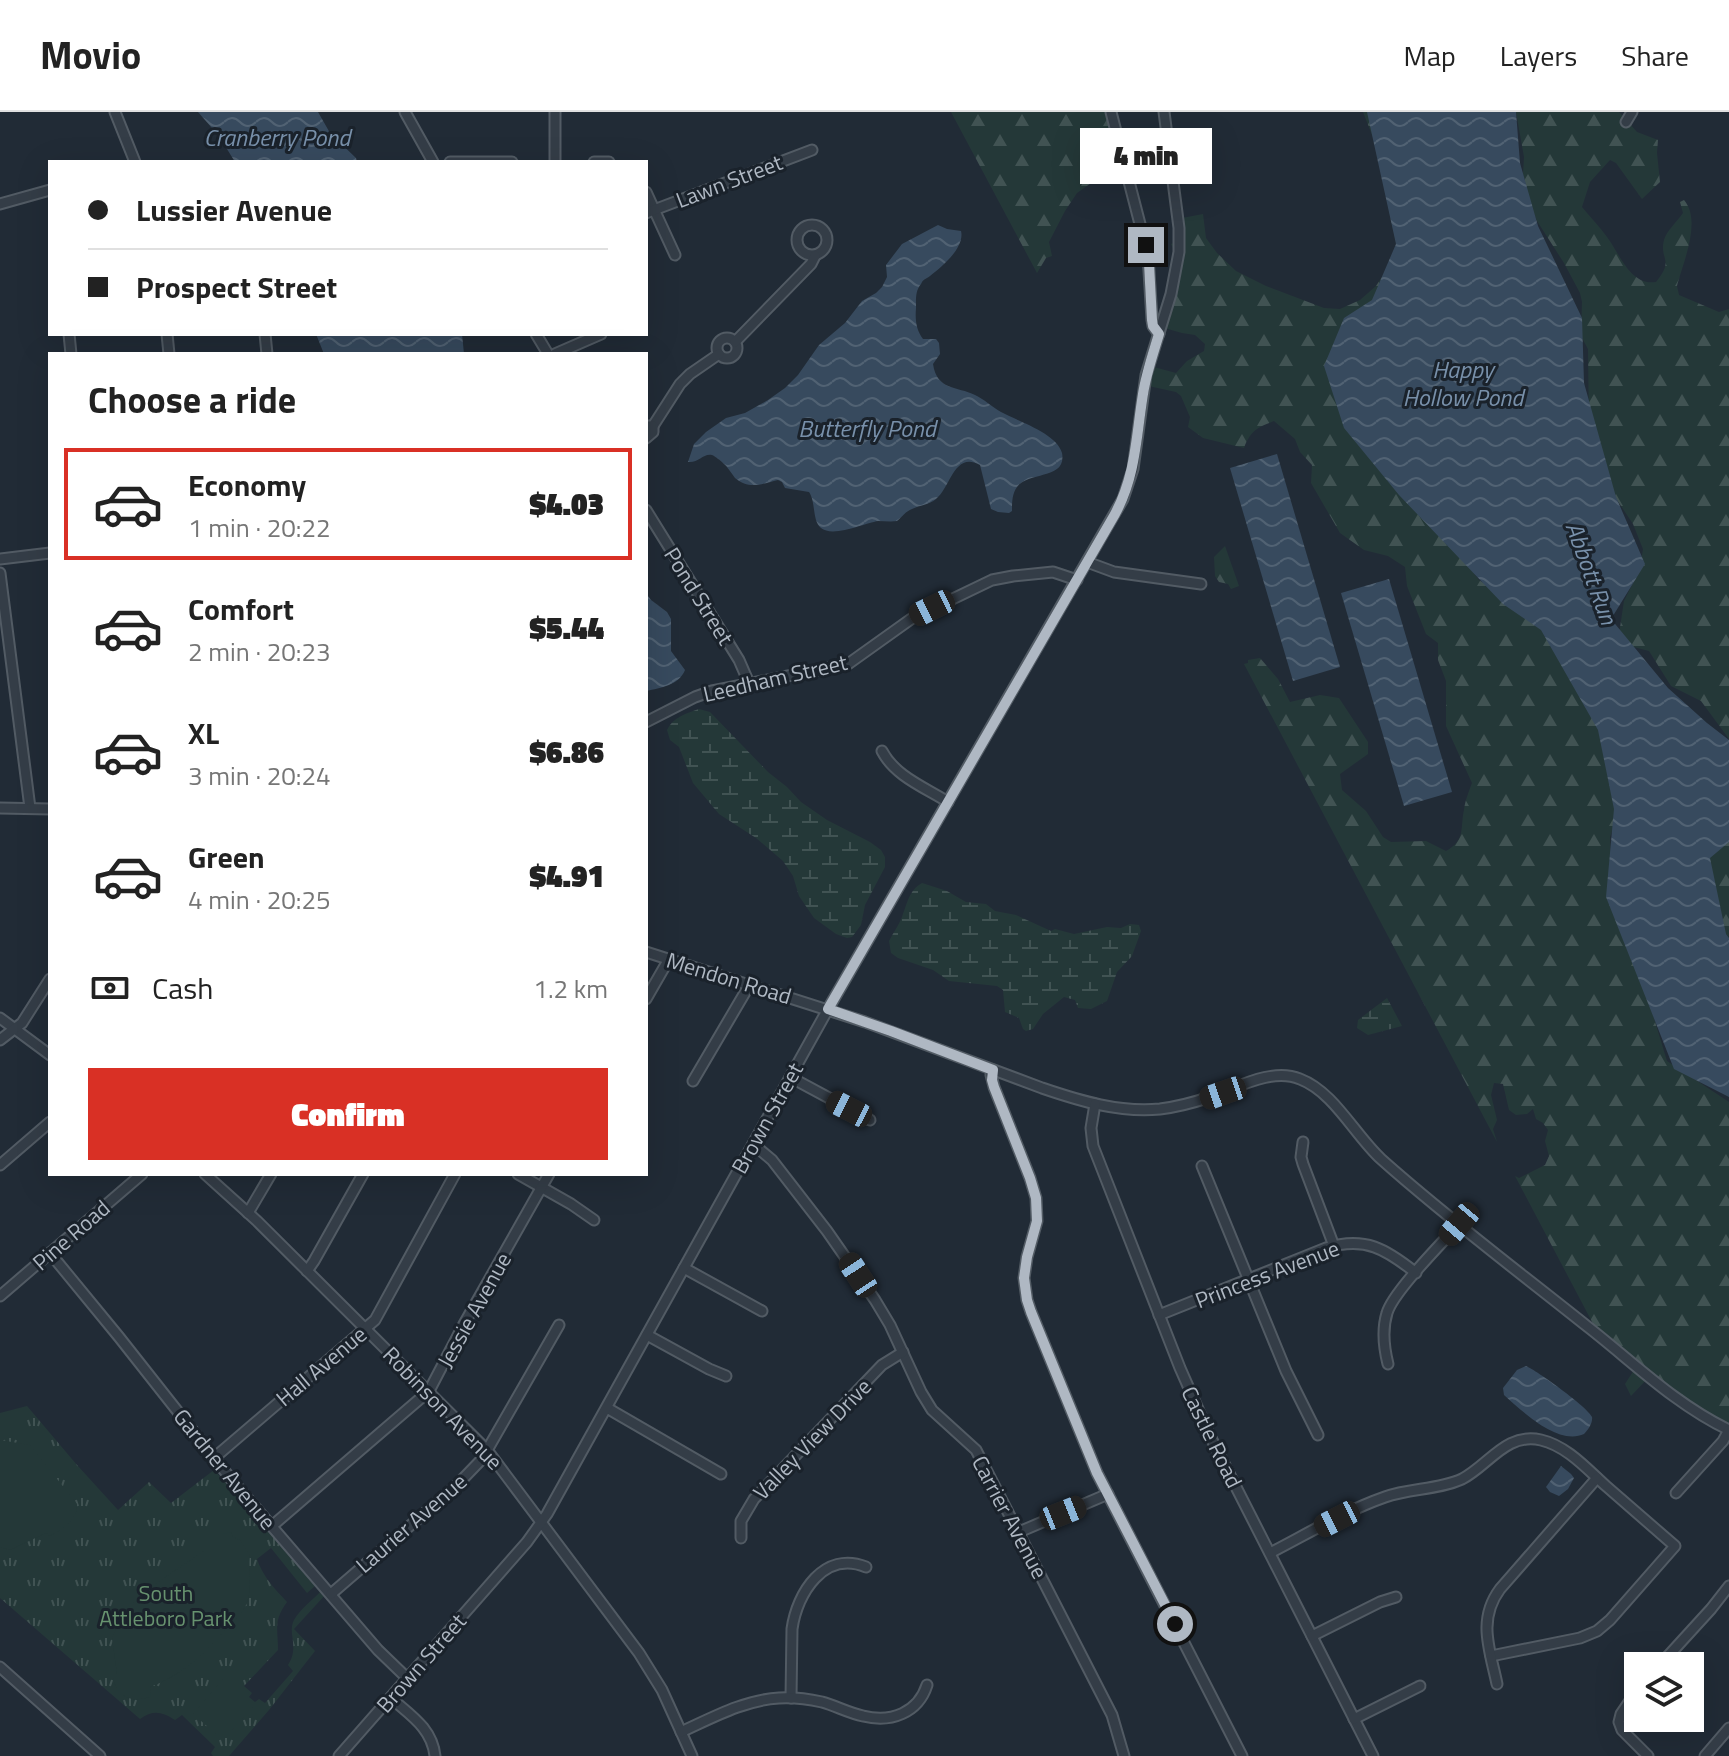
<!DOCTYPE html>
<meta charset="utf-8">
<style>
body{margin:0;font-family:"Titillium Web",sans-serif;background:#f2f2f2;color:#222;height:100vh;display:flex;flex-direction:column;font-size:30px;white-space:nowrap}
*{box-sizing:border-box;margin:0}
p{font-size:26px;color:#767676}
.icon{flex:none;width:44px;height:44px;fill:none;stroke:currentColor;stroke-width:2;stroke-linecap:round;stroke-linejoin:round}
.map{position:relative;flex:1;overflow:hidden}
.drawer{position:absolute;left:48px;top:240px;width:600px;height:824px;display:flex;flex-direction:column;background:#fff;border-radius:0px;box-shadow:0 8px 32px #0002}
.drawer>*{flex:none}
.guide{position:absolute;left:48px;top:48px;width:600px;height:176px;border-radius:0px;box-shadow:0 8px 32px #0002;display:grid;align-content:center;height:176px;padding:0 40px;background:#fff}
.buttons{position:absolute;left:1624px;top:1540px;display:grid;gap:16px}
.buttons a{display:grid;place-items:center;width:80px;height:80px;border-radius:0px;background:#fff;box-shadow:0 8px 32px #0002;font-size:40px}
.end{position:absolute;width:36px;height:36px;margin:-18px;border:10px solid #afb8c3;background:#111;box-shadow:0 0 0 4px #111}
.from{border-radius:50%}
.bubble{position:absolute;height:56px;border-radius:0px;background:#fff;box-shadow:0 8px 32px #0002;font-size:26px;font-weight:800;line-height:56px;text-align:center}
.car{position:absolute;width:24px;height:48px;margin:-24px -12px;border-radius:10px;box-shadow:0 0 6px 2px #0007;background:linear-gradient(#222 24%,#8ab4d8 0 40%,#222 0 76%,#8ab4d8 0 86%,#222 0)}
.guide b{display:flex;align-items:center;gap:28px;height:76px;font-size:30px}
.guide b+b{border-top:2px solid #e0e0e0}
.guide i{width:20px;height:20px;background:#222}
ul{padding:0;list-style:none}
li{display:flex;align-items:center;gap:24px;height:112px;margin:0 16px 12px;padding:0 24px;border:4px solid transparent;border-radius:0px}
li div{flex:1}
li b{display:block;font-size:30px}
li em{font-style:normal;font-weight:800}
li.current{border-color:#d93025}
li>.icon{width:72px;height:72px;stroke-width:1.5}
h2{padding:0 40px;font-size:36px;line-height:96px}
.pay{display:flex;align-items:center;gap:20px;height:88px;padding:0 40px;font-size:30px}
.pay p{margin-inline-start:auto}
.primary-button{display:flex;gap:16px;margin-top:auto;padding:16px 40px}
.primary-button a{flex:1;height:92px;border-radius:0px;background:#d93025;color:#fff;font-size:32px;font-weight:800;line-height:92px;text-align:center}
header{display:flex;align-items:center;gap:48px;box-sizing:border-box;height:112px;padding:0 40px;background:#fff;border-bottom:2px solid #e0e0e0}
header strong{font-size:38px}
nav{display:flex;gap:44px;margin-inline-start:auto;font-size:28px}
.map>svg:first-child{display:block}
.forest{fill:url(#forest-firs)}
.wetland{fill:url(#wetland-marsh)}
.park{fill:url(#park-tufts)}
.garden{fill:#243838}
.water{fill:url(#water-waves)}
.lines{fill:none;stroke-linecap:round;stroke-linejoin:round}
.minor-casing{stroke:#525b64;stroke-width:13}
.minor{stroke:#343d47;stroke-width:9}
.route{stroke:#afb8c3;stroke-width:10}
.labels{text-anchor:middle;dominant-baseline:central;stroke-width:6;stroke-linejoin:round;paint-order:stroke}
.street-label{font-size:22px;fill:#afb8c3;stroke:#1a222b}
.park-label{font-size:22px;fill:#67926f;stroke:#1a222b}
.water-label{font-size:24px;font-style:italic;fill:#7890aa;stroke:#1a222b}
</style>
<header>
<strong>Movio</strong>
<nav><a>Map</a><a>Layers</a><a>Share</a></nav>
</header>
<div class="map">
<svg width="1729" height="1644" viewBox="0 0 1729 1644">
<defs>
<pattern id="forest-firs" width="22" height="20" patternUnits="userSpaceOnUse" patternTransform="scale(2)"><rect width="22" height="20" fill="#243838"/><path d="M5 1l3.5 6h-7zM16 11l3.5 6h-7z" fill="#415353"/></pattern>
<pattern id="wetland-marsh" width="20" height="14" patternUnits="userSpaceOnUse" patternTransform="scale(2)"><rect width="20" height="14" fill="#243838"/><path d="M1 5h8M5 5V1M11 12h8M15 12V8" fill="none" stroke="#415353"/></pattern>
<pattern id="park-tufts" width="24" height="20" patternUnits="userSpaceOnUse" patternTransform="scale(2)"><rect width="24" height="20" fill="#243838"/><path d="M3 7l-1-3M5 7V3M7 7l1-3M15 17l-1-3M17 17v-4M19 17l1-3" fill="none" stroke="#415353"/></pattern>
<pattern id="water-waves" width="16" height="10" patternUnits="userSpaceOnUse" patternTransform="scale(2)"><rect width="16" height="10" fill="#374a5e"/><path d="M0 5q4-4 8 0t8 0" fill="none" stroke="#516273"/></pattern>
</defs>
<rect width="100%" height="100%" fill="#212b36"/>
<g class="forest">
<path d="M951,0h157l7,24c-10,2 -30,9 -32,21 -1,7 8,18 11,24l-17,12 -12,18 -16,31 3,14 -6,2 -9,15z"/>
<path d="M1363,0h16l79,441 21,27 55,37 58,90 28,100 -10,30 1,24 28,108 28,92 62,41v326l-81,-50 -17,18 -6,-12 11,-17 -37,-32 -84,-159 4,2 26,-13 4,-9 -4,-15 3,-11 -5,-7 -7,-4 -3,-10 -6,5 -11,1 -7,-5 -6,-26 -9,-1 -3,12 6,25 -4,9 4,13 -253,-478 4,-1v-3l12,-2 18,21 12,23 30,-7 19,3 29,44v12l-28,20 2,16 24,21 17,26 8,5 35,-1 20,10c20,-11 14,-23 18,-41 1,-9 5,-19 8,-27l-26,-57v-45l-8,-21v-17l-12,-9 -19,-48 -2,-19 -17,-11 -24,-6 -24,-17 -29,-50 1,-18 -12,-13 -5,-13 -21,-18c-17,7 -23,9 -30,27l-41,-10 -15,-11 2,-10 -9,-21 -5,-4 -32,-7 6,-19 26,7 11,-12 17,-10 1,-7 -10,-9 -13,-2 -21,-6 14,-75 -4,-8 5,-2 1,-23 26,-5 3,24 11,15 19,18 30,15 58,22 16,1 20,-9 16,-14 22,-34 -24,-112z"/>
<path d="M1516,0h103l18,20 21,8 -1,13 3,29 -18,17 -26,-36 -6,-3 -20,22 -8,25c8,10 18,20 25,30 13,17 23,49 49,45 19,-23 3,-22 8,-42 3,-10 13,-18 19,-27l-3,-11 4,-2c18,21 -1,62 -7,86l2,9 40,17 10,-3v430l-28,-38 -30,-15 -22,-35 -19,-5 -11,-12 5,-33 16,-32 3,-20 -10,-25 -18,-27 -26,-67 -1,-81 -7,-13 1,-34 -2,-9 -16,-30 -27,-42 -6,-15 -8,-32 1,-17z"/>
<path d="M1225,434l14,40 -8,3 -3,-5 -9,-2 -4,-6 -1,-19z"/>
<path d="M1729,717v108l-4,-4 -18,-82z"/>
</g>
<g class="wetland">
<path d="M699,597l11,3 58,60 19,15 14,15 26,18 43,22 11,8 4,7v10l-20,38 -4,20 -9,12 -5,1 -11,-4 -22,-16 -15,-22 -6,-20 -10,-15 -27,-23 -37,-24 -26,-31 -14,-36 -9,-7 -3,-10c6,-13 20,-17 32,-21z"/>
<path d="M922,771l25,8 19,11 20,2 9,7 21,4 35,16 4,-2 19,5 33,-7 14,1 9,-4 9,1 2,6 -9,25 -15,16 -10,29 -16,8 -13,-1 -3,-8 -11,-3 -21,17 -10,15 -7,2 -3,-2 -4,-11 -14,-6 -2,-22 -6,-4 -48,-5 -16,-11 -35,-12 -7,-5 -2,-12c4,-8 10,-16 13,-24 5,-13 7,-27 20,-34z"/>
<path d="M1387,886l15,28 -34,9 -11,-7 1,-8z"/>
</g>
<path class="park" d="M27,1294l50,59 41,45 31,-28 22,21 43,-33 101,112v4l-8,7 -36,-45 -14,11c6,18 17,29 30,43 -14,19 -9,27 -9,48l-34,36 8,7 -3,4 6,5 4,-3 6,4 28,-32 -5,-6c12,-19 -1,-31 6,-45 6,-11 20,-21 28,-30l4,4 -32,35 21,22 -46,59 -40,46h-16l-2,-3 4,-6 -33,-32 -7,5c-12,-8 -22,-11 -35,-1l-140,-121v-185z"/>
<g class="garden">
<path d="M0,1328l30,5 47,59c1,15 -15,26 -27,32l-4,-3 -36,17 -10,-3z"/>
<path d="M231,1420l2,5 7,3 10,15c-2,15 3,35 -4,50 -4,9 -14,18 -21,25 -22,25 -43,45 -75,57l1,6 -1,4c-19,6 -33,0 -37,-19l4,-4 -5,-36 12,-27 28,-25 55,-37 16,-15z"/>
<path d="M223,1567l30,28 -30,33 -30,-26z"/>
</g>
<g class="water">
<path d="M198,0h120l12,21 26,25 1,4h-122l-16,-26z"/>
<path d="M1367,0h149l4,51 18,63 44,92 2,65 32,114 29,67 -34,55 57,69 39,35 22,17v102l-19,16 16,76 3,4v159l-55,-28 -68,-172 8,-88 -16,-79 -57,-100 -38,-26 -104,-109 -55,-67 -20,-62 20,-48 28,-18 24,-56z"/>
<path d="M938,113l9,4 14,2c4,16 -18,35 -31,45 -5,4 -6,2 -9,8 -6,7 -5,16 -5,24 -1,11 0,22 7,31h13l3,4 1,11 -7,10c4,27 24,22 42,31 9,4 17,12 26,17 16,9 56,21 61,41 5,27 -33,18 -45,34 -5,7 -5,15 -5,24l-3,2 -11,-1 -7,-3 -11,-44c-26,-14 -29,22 -44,34 -7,6 -16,6 -24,10 -6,2 -10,8 -15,12 -6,1 -13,0 -19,0 -13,2 -45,17 -57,7 -9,-7 -5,-26 -12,-36l-24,-4 -3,-6 -4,-2c-16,4 -29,10 -43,-2 -4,-5 -7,-11 -12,-15 -2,-2 -8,-7 -11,-8 -9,-2 -13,8 -24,7l6,-18 12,-12 20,-14 19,-5 23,-13 17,-12 13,-13 21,-30 26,-22 17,-22 14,-8 6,-6 5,-10 -1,-12 16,-21z"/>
<path d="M316,222h146l2,20h-140z"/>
<path d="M1277,342l63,213 -47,14 -63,-213z"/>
<path d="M1389,467l63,213 -48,14 -63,-213z"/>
<path d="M646,481l5,7 16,12 4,7v32l14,19c-6,15 -24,18 -39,21z"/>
<path d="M1526,1254c10,4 63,42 66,51 1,6 -4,13 -8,17 -26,12 -62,-23 -80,-39l-1,-7 14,-18z"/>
<path d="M1561,1354l10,8 3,4 -6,11 -9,7 -9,-4 -4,-5z"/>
</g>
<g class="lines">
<g class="minor-casing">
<g id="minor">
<path d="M115,0l20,50"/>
<path d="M405,0l28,50"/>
<path d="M555,0v50"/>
<path d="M1111,0l37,143 4,65 1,6 6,8"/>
<path d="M1626,10l6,-10"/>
<path d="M450,50h62"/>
<path d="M594,50h15"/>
<path d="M646,80l29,63"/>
<path d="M0,92l50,-14"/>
<path d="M646,101l166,-63"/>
<circle cx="812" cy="128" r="15"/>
<path d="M69,222l2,20"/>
<path d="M167,222l2,20"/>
<path d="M265,222l2,20"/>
<path d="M536,222l12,20"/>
<circle cx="727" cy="236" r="10"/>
<path d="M735,230l76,-78 4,-8"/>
<path d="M555,242l46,-20"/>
<path d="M653,314l27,-42 10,-10 29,-20"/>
<path d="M646,315l2,-1h5v6l-7,6"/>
<path d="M646,398l93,150 10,23"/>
<path d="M0,447l50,-6"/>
<path d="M1087,450l27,10 87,12"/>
<path d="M0,461l30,235"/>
<path d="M646,610l49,-25 17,-6 136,-27 63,-45 81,-39 21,-4 40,-4 24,8"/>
<path d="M882,639c13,25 42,36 66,51"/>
<path d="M0,696l50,1"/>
<path d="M646,840l219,70 177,66c38,13 78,25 118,21 16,-2 32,-6 47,-11 28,-9 64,-31 93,-19 34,13 54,55 81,80 66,59 137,112 207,168 46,36 87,77 141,103"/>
<path d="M646,887l23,-40"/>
<path d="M0,906l50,37"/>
<path d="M0,928l22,-17 28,-44"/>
<path d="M993,958l-2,5 3,12 36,91 6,20 1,23 -10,36 -3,21 3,22 4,12 66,161 145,283"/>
<path d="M790,965l80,43"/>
<path d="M693,969l57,-97"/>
<path d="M1095,992l-4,24 2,18 87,222 30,68 163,320"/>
<path d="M1303,1030l-2,15 2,7 31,82"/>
<path d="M753,1032l19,16 55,71 48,69 15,25 31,67 11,18 44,40 136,265 12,41"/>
<path d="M0,1053l50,-43"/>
<path d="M1202,1054l84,205 32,64"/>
<path d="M205,1062l52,47 230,229 152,203 23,37 30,66"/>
<path d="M518,1062l53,30 23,16"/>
<path d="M248,1101l23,-39"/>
<path d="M50,1141l69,84 112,142 147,171 29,28"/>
<path d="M684,1156l78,43"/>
<path d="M307,1159l7,-10 49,-87"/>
<path d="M0,1184l142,-122"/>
<path d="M1159,1203l167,-67c39,-12 60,1 90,25"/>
<path d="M647,1223l62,34 17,7"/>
<path d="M1388,1252c-4,-16 -6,-35 -1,-51 6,-21 55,-70 72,-89"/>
<path d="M607,1296l114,66"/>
<path d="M214,1346l161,-138 80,-146"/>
<path d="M1676,1381l47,-52 6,-11"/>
<path d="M272,1414l157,-135 35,-67 85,-150"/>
<path d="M1019,1420l89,-38"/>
<path d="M741,1426v-17l13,-22 128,-134 21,-13"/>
<path d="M1270,1441c37,-19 75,-42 115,-56 25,-9 53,-7 77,-18 27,-14 44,-47 79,-39 26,6 46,29 65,46 23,20 46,40 69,60l-65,74 -13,11 -17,7 -89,18"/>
<path d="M331,1482l125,-108 26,-27 77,-134"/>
<path d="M1312,1524l68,-34 16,-5"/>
<path d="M1659,1554l52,-57 18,-23"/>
<path d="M0,1555l100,89"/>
<path d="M1497,1572c-7,-34 -20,-64 3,-95l97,-111"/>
<path d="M1638,1577l-17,25 -2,8 3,8 26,26"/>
<path d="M391,1586c19,17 41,30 44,58"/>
<path d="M791,1586l1,-69c5,-36 32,-79 74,-62"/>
<path d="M1354,1607l66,-33"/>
<path d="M681,1620c31,-14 63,-32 98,-34 15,-1 29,1 43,4 14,4 27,11 41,14 28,7 55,-3 64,-31"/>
<path d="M339,1644l188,-214 20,-28 281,-505 295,-510 10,-30 13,-94 25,-81 8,-42v-24l-15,-116"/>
<path d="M1705,1644l24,-28"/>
</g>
</g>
<use href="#minor" class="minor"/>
</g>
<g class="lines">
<path class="route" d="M1146,133l3,19 3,56 1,6 6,8c-6,20 -13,40 -16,60 -7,43 -7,81 -28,120l-287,495 63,22 102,39 -1,10 2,7 36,91 6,20 1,23 -10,36 -3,21 3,22 4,12 66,161 78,151"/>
</g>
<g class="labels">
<g class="street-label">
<text transform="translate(729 69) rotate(-21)">Lawn Street</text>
<text transform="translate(699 484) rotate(58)">Pond Street</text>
<text transform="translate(775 566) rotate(-13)">Leedham Street</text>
<text transform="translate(729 866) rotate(17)">Mendon Road</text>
<text transform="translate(767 1006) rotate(-61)">Brown Street</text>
<text transform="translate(71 1123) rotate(-41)">Pine Road</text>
<text transform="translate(1267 1162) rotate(-21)">Princess Avenue</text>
<text transform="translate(474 1198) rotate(-61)">Jessie Avenue</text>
<text transform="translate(321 1254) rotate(-40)">Hall Avenue</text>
<text transform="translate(443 1296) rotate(46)">Robinson Avenue</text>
<text transform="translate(1212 1325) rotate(64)">Castle Road</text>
<text transform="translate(812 1327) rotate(-46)">Valley View Drive</text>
<text transform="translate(225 1357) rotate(51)">Gardner Avenue</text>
<text transform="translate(1010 1405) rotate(62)">Carrier Avenue</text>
<text transform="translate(411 1411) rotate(-41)">Laurier Avenue</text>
<text transform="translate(421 1551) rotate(-49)">Brown Street</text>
</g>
<g class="park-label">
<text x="166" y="1481">South<tspan x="166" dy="25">Attleboro Park</tspan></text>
</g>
<g class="water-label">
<text x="277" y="25">Cranberry Pond</text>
<text x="1463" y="257">Happy<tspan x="1463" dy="28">Hollow Pond</tspan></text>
<text x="867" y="316">Butterfly Pond</text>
<text transform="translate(1592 461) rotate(70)">Abbott Run</text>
</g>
</g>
</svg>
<div class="buttons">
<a><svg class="icon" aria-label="layers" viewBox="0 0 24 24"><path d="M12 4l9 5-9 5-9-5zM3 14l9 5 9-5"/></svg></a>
</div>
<i class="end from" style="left:1175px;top:1512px"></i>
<i class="end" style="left:1146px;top:133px"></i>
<div class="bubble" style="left:1080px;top:16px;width:132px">4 min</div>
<i class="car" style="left:932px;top:496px;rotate:244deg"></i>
<i class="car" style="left:1223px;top:981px;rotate:251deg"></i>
<i class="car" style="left:849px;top:997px;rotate:297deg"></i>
<i class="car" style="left:1459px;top:1112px;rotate:220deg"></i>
<i class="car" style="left:858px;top:1163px;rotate:327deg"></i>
<i class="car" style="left:1063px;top:1401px;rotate:68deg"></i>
<i class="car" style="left:1337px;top:1407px;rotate:243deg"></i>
<div class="guide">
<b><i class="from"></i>Lussier Avenue</b>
<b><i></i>Prospect Street</b>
</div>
<section class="drawer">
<h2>Choose a ride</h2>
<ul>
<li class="current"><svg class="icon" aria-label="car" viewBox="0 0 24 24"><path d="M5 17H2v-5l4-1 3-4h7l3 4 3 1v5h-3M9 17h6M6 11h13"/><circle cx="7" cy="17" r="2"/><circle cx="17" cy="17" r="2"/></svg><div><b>Economy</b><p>1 min · 20:22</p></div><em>$4.03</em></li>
<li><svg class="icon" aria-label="car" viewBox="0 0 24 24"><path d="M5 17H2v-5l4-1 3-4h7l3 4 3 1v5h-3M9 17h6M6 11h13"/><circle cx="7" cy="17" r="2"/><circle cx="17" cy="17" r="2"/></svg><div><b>Comfort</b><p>2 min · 20:23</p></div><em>$5.44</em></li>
<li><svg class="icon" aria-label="car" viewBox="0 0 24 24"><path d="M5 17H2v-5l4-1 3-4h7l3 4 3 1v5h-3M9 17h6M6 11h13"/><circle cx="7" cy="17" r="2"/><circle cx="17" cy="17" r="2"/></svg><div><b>XL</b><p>3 min · 20:24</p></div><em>$6.86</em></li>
<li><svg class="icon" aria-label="car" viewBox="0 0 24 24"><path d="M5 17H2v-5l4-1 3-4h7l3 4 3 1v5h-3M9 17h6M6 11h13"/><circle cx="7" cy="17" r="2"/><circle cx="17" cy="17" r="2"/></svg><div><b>Green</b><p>4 min · 20:25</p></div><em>$4.91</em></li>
</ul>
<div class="pay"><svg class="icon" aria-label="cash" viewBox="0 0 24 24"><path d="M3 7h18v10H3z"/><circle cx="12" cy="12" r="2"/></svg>Cash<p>1.2 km</p></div>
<div class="primary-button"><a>Confirm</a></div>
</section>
</div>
